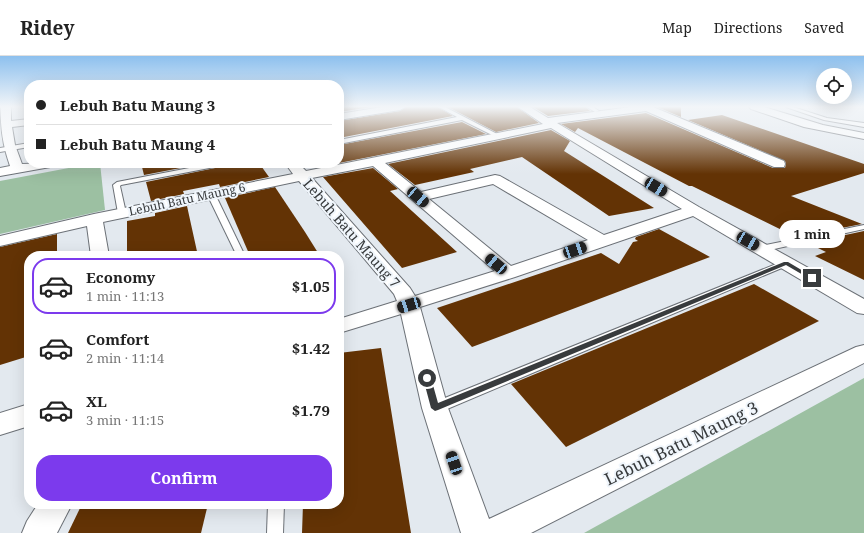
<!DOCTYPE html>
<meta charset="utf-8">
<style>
body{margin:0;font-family:"Noto Serif",serif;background:#f6f6f6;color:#222;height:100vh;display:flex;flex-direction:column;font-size:15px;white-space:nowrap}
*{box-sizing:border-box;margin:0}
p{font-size:13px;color:#767676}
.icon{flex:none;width:22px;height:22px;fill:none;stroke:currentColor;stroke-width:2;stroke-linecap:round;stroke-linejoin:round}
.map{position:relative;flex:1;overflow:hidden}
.drawer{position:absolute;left:24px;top:195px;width:320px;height:258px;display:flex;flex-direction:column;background:#fff;border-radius:16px;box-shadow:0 4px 16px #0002}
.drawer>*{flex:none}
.guide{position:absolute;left:24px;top:24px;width:320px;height:88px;border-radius:16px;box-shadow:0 4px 16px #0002;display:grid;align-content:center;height:88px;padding:0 12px;background:#fff}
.fabs{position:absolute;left:816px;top:12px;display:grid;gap:8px}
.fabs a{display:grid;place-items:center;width:36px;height:36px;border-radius:50%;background:#fff;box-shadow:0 4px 16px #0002;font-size:20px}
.end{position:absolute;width:18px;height:18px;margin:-9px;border:5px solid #383b3d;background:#fff;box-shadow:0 0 0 2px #fff}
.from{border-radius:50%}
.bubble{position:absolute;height:28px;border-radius:14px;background:#fff;box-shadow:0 4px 16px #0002;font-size:13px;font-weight:700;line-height:28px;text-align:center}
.car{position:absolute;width:12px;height:24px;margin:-12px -6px;border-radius:5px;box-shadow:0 0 3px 1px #0007;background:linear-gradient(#222 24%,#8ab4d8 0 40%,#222 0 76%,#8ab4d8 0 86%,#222 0)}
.guide b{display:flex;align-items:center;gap:14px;height:38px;font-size:15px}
.guide b+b{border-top:1px solid #e0e0e0}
.guide i{width:10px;height:10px;background:#222}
ul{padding:7px 0 0;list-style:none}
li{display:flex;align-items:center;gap:12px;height:56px;margin:0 8px 6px;padding:0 4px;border:2px solid transparent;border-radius:16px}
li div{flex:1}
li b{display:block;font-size:15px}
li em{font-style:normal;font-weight:700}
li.active{border-color:#7c3aed}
li>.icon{width:36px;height:36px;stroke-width:1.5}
.cta{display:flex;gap:8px;margin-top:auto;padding:8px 12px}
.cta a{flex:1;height:46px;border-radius:16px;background:#7c3aed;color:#fff;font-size:16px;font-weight:700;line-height:46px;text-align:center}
header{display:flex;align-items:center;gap:24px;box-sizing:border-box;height:56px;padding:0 20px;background:#fff;border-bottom:1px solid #e0e0e0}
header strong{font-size:19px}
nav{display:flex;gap:22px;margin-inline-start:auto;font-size:14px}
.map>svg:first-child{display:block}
.green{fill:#9cc0a2}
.building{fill:#633305}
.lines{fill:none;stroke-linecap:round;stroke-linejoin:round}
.service-casing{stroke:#6c7177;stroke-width:2}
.minor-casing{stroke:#6c7177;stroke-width:2}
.service{fill:#fff;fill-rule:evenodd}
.minor{fill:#fff;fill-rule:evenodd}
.route{fill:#383b3d}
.labels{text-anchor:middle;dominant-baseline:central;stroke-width:4;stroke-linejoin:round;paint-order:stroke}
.far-street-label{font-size:12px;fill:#383b3d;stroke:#f0f6fc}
.street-label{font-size:14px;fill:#383b3d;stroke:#f0f6fc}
.near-street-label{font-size:17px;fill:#383b3d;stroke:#f0f6fc}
</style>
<header>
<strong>Ridey</strong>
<nav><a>Map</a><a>Directions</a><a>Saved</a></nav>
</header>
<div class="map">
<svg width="864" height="477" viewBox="0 0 864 477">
<rect width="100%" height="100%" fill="#e3e9ef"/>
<g class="green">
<path d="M95,107h5l5,47 -105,24v-53z"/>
<path d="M864,322v155h-280z"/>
</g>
<g class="building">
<path d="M339,51h33l-33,5z"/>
<path d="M406,51h32l15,9 -114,22v-17l61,-10z"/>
<path d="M448,51h69l22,16 -43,9z"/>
<path d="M533,51h53l4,4 -42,5z"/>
<path d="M657,51h24v10z"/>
<path d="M646,57l127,55h12l1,-4 -1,-3 -97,-41 34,-5 142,49v9l-73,23 71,28 -66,13 -104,-51h-3l-111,-58 -3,4 -14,-8z"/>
<path d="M462,66l24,12 -147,29v-18z"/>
<path d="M551,74l19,11 -6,10 90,57 -45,8 -87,-59 -52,12 4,3 -59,13 -27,-21z"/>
<path d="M141,107h66l-63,12z"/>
<path d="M229,107h30l10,14 -49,10 -1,-3 -36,7 1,3 -33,7 -5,-19 79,-16z"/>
<path d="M373,112l25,21 -8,2 67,61 -55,16 -79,-91z"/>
<path d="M275,131l30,45 15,24h-70l-25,-58z"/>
<path d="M187,150l11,50h-71v-35l28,-5v-3z"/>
<path d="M659,173l51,28 -238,90 -35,-39 164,-55 18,11 14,-22 5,-1 -3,-2 1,-2z"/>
<path d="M864,175v49l-49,-24 11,-4 -18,-9z"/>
<path d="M57,178v22h-28v100l-29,9v-118z"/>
<path d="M754,228l65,37 -253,126 -55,-63z"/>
<path d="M381,292l30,185h-109l1,-29h36v-151z"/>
<path d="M82,448h126l-7,29h-133z"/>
</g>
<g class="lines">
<g class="service-casing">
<g id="service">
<path d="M439,51h6l56,29 -5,1 -34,-17 -123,24v-4l118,-23z"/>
<path d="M587,51h6l6,4 -4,1z"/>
<path d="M786,51h7l34,11 37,5v4l-40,-7z"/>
<path d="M29,87v4l-29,5v-4z"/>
<path d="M215,107h13l-3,2 -104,20 -1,1 6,27 -4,2 -4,-2 -5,-28 4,-3z"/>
<path d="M208,136h3l4,2 30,62h-8l-30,-62z"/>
<path d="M864,169v4l-103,23 -4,-3 4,-3z"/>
<path d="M786,204l3,1 2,2 -2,2 -349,147 -5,1 -5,-1 -2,-4 2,-4z"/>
<path d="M268,448h16l-1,29h-16z"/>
</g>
</g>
<g class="minor-casing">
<g id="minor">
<path d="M1,51h10v14l18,-2v6l-17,2 3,18 7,19 35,-1 -1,3 -56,10v-8l10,-2c-7,-20 -10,-38 -9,-59z"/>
<path d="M382,51h23l-5,3 -61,10v-6z"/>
<path d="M518,51h12l18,11 83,-11h22l131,54 1,3 -1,3h-10l-128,-56 -89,12 142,84 165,92v15l-7,-1 -164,-97 -178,61 -95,30 28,101 41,111 367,-172 8,-2v18l-333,170h-70l-39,-125 -21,-94 -62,19v-14l58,-18 -3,-7 -95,-113 -196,41 6,34h-18l-4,-30 -87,20v-10l94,-22 199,-40 -8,-11h13l8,8 237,-47zM551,72l131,81 -78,26 -104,-59 -5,-1 -74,17 -36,-29zM373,110l122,105 -80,25 -5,-8 -98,-110zM493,128l95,56 -77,26 -82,-67z"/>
<path d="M749,51h15l59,18 41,8v6l-60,-12 -53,-18z"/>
<path d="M29,348v22l-29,9v-22z"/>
<path d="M38,448h34l-15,29h-35l5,-12z"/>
</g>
</g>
<use href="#service" class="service"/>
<use href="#minor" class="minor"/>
</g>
<linearGradient id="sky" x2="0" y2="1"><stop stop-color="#8dc0ee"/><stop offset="0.43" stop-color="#f2f5f8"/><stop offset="1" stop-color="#f2f5f8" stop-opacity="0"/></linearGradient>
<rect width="864" height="118" fill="url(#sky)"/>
<path class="route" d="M784,206h4l27,16 -5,1 -24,-14 -348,145 -3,1 -4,-3 -8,-30 2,-2 2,-1 4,3 7,25z"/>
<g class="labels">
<g class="far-street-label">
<text transform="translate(187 143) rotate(-12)">Lebuh Batu Maung 6</text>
</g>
<g class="street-label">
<text transform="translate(352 177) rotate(49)">Lebuh Batu Maung 7</text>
</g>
<g class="near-street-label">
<text transform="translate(681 387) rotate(-26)">Lebuh Batu Maung 3</text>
</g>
</g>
</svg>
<div class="fabs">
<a><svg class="icon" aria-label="locate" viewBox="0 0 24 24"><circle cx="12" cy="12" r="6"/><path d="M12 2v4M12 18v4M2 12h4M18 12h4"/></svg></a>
</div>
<i class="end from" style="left:427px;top:322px"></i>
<i class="end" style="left:812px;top:222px"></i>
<div class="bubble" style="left:779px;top:164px;width:66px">1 min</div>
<i class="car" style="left:656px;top:131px;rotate:121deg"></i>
<i class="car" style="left:418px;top:141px;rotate:130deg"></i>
<i class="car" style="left:748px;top:185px;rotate:120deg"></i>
<i class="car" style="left:575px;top:194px;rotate:71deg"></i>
<i class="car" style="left:496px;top:208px;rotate:310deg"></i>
<i class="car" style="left:409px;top:249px;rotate:253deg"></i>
<i class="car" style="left:454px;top:407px;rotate:341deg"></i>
<div class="guide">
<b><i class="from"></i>Lebuh Batu Maung 3</b>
<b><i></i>Lebuh Batu Maung 4</b>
</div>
<section class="drawer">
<ul>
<li class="active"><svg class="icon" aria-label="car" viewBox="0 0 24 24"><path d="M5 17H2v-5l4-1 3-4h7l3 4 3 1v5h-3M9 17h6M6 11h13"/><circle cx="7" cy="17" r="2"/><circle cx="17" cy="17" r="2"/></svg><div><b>Economy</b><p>1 min · 11:13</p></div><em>$1.05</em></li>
<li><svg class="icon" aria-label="car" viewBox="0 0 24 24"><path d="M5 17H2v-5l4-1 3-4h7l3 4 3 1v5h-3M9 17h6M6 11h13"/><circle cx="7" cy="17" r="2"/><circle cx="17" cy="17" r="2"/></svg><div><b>Comfort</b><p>2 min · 11:14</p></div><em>$1.42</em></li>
<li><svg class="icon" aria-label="car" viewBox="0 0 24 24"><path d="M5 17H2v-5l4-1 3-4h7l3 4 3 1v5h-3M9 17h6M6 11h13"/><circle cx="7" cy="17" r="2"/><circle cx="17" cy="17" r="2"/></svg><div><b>XL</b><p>3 min · 11:15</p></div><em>$1.79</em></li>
</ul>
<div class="cta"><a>Confirm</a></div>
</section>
</div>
